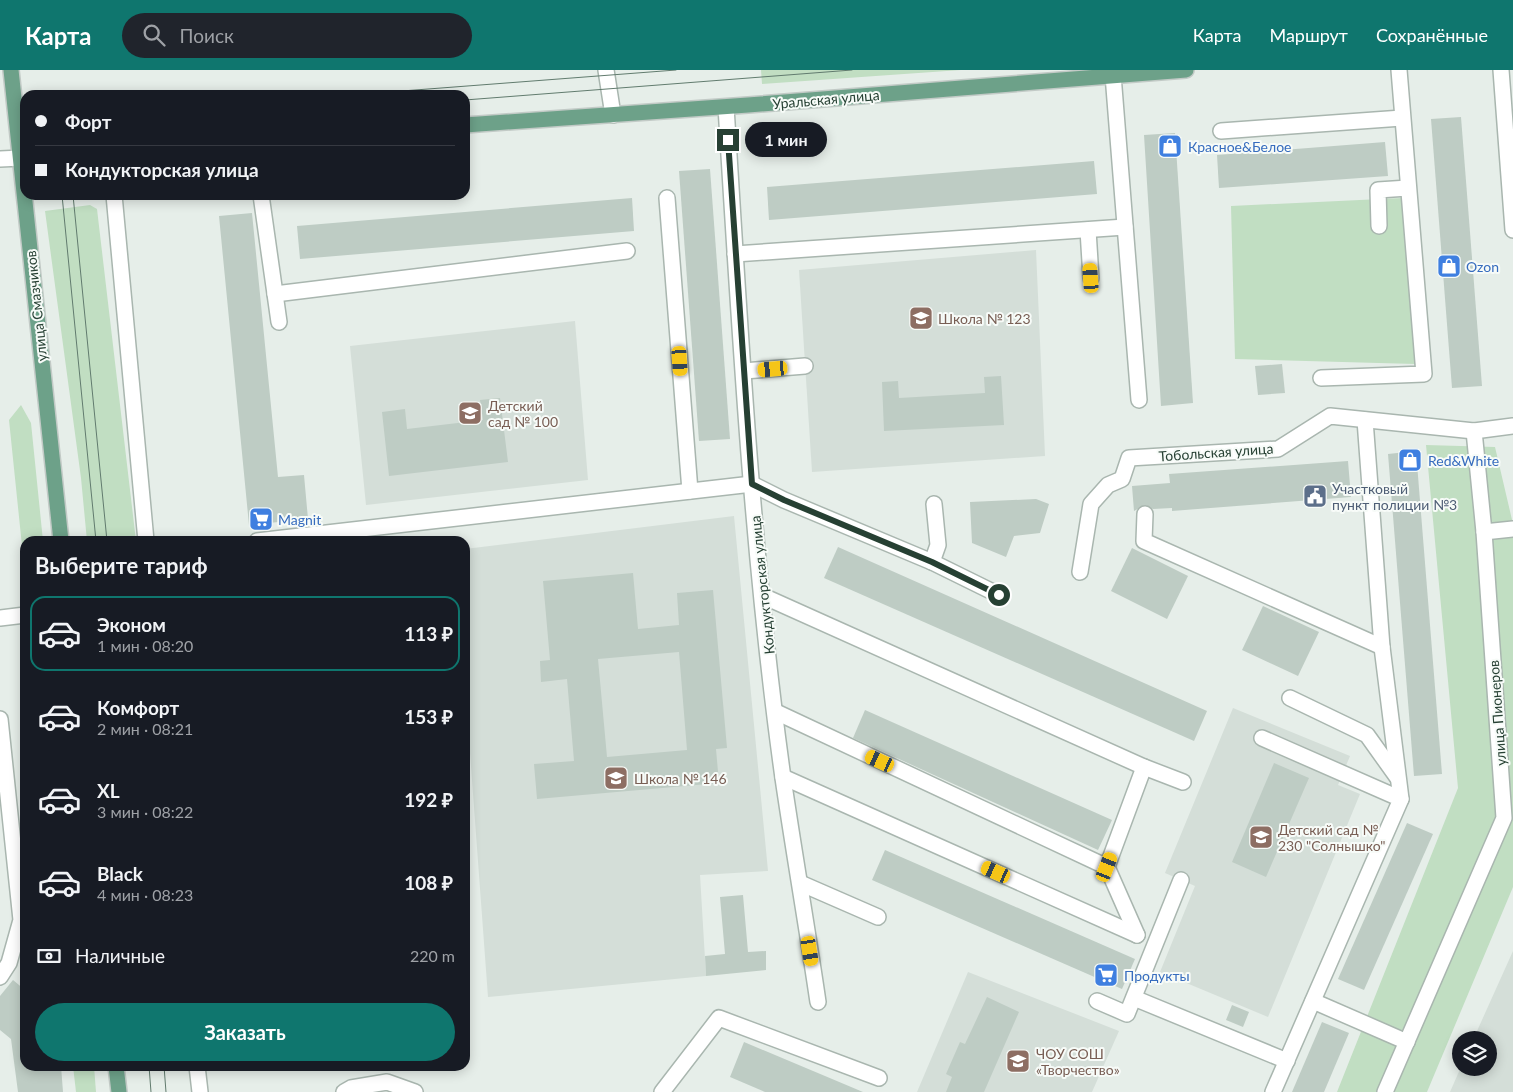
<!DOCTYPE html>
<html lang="ru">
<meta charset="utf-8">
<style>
body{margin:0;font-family:Lato,sans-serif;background:#20242c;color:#f1f3f6;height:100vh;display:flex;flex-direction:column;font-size:19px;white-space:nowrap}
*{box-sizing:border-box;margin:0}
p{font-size:16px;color:#9ea1a6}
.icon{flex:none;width:28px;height:28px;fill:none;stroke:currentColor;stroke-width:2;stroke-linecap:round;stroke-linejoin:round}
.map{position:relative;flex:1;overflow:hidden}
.drawer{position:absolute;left:20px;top:466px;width:450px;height:535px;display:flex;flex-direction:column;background:#171b24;border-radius:15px;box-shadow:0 2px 12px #0003}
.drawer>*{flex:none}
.hud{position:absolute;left:20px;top:20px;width:450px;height:110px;border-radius:15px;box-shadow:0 2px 12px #0003;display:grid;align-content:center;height:110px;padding:0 15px;background:#171b24}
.tools{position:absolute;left:1452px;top:961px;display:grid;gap:10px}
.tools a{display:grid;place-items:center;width:45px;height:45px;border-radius:50%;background:#171b24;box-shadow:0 2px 12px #0003;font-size:25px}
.end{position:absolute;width:22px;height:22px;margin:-11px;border:6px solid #264033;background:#fff;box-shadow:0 0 0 2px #fff}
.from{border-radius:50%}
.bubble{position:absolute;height:35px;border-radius:18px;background:#171b24;box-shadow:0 2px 12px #0003;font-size:16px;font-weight:700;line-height:35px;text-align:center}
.car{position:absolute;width:15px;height:30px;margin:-15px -8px;border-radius:6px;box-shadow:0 0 4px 1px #0007;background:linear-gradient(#f5c518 24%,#345 0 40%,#f5c518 0 76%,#345 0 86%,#f5c518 0)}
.hud b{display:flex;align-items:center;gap:18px;height:48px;font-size:19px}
.hud b+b{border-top:1px solid #363941}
.hud i{width:12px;height:12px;background:#f1f3f6}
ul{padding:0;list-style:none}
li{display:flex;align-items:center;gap:15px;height:75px;margin:0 10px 8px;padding:0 5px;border:2px solid transparent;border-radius:15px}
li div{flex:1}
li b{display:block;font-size:19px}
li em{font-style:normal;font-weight:700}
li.current{border-color:#0f766e}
li>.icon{width:45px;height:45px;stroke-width:1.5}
h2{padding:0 15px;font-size:22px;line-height:60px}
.pay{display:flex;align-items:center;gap:12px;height:55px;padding:0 15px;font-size:19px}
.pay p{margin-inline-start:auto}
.button{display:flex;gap:10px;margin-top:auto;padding:10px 15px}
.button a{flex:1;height:58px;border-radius:30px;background:#0f766e;color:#fff;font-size:20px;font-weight:700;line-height:58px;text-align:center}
header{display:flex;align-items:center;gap:30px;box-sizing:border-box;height:70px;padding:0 25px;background:#0f766e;color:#fff}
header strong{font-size:24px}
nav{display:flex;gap:28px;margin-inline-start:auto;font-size:18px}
.search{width:350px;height:45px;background:#20242c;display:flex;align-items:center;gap:12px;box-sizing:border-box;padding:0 18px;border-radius:28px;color:#9ea1a6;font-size:19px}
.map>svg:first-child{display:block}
.built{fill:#d4ded8}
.green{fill:#c1dec2}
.building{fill:#beccc4;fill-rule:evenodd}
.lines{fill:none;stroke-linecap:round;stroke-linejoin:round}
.minor-casing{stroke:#a9b6af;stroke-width:18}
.major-casing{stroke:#c2cac6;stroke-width:18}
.minor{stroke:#fff;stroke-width:15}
.major{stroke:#6da189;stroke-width:15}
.tram{stroke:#617b6e;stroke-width:1}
.route{stroke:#264033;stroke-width:6}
.labels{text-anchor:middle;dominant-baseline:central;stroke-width:4;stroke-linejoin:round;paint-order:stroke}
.street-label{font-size:14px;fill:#264033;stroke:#f7fbf8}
.shop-label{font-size:14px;fill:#366cbe;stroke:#f7fbf8;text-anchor:start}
.education-label{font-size:14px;fill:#785e54;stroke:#f7fbf8;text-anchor:start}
.service-label{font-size:14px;fill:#4e5e75;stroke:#f7fbf8;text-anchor:start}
</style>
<header>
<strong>Карта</strong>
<div class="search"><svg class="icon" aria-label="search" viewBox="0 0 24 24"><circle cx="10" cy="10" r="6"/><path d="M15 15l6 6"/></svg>Поиск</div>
<nav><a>Карта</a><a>Маршрут</a><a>Сохранённые</a></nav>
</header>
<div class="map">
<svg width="1513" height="1022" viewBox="0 0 1513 1022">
<rect width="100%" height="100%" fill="#e6eee9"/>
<g class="built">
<path d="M1036,180l9,206 -233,16 -13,-202z"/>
<path d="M575,251l13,159 -222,25 -16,-159z"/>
<path d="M734,446l34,355 -68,4 6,101 -218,21 -23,-312v-136z"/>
<path d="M1233,638l117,48 -12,29 22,9 -92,223 -108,-45 35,-86 -30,-13z"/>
<path d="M1513,881v141h-63l11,-25 28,1v-28h-16z"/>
<path d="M968,902l151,59 -27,61h-175z"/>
</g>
<g class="green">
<path d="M761,0h200l-199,14z"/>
<path d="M1402,128l13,166 -180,-5 -4,-153z"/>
<path d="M90,135l7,4 39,332h-49l-6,-63 -36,-267z"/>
<path d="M21,335l10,18 12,118h-18v34l-16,-155z"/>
<path d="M1426,375l69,2 18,77v363l-86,205h-90l121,-304z"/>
<path d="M73,996h21l2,26h-20z"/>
</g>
<g class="building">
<path d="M1461,47l21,269 -30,2 -21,-269z"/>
<path d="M1175,63l18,270 -32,3 -17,-271z"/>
<path d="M1385,72l3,34 -169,12 -2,-33z"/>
<path d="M1094,91l3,33 -328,26 -2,-33z"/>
<path d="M710,99l20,270 -31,2 -20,-270z"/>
<path d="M632,128l2,33 -334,28 -3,-33z"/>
<path d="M252,143l26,264 26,-2 4,44 -59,6 -30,-309z"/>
<path d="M1282,294l3,29 -27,2 -3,-29z"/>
<path d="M1001,306l3,49 -120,6 -2,-49 16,-1 1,17 86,-5 -1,-16z"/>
<path d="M500,328l8,64 -119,14 -7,-64 23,-3 2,20 76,-9 -3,-20z"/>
<path d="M1416,381l26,323 -28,2 -26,-322z"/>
<path d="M1348,391l3,36 -179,14v-3l-19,1 -8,-4 -11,6 -2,-25 38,-3 -1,-9z"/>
<path d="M1036,429l13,5 -9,29 -26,3 -8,21 -34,-14 -2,-41z"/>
<path d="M838,477l369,164 -13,30 -370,-163z"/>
<path d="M1132,478l56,28 -21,43 -56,-28z"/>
<path d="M633,503l5,56 41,-4 -2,-32 36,-3 14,158 -11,1 3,34 -182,16 -3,-35 40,-3 -7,-82 -26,3 -1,-21 10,-1 -7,-79zM679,582l8,98 -80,7 -9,-98z"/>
<path d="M1263,536l56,26 -21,44 -56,-26z"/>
<path d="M865,640l247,110 -14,30 -245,-112z"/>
<path d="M1274,693l35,15 -43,99 -34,-15z"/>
<path d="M1407,753l26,11 -69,156 -26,-11z"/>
<path d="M885,780l250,109 -13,30 -250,-109z"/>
<path d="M743,825l5,57 18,-1v19l-60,6 -1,-20 20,-2 -5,-57z"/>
<path d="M13,910l12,10v76h36l2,26h-45l-7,-53 -11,-9v-34z"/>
<path d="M987,927l32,15 -35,80h-38l6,-15 -6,-3 14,-32 5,2z"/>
<path d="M1232,935l17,7 -6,15 -17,-7z"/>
<path d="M1322,952l27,11 -25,59h-32z"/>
<path d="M744,972l119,50h-98l-35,-15z"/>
</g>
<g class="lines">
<g class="minor-casing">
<g id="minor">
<path d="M606,0l7,45"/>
<path d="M1501,0l12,160"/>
<path d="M1113,5l26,325"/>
<path d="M726,37c14,223 26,449 57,671 11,75 24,149 35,224"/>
<path d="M1221,61l181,-13"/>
<path d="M0,89l21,-1"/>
<path d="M114,125l32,346"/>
<path d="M261,125l18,127"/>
<path d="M667,128l23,293"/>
<path d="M1379,156l-1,-36 30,-2"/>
<path d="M1088,160l3,48"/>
<path d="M735,184l390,-27"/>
<path d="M275,224l352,-43"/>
<path d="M744,301l61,-5"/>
<path d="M1321,308l103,-4 -25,-304"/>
<path d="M1365,350l17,227 19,152"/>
<path d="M1145,444l-1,27 238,106"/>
<path d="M1484,462l29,-3"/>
<path d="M257,471l495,-57 32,16 148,62 67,33"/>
<path d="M932,492l6,-17 -4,-41"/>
<path d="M1080,502l11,-68 17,-19 14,-6 7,-21 149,-9 52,-33 144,15 39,-5"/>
<path d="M763,526l381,171 39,15"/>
<path d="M0,548l25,-3"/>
<path d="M1290,628l77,37 30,42"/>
<path d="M776,642l331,155 37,-100"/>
<path d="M0,649l21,201 -12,43 -9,14"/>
<path d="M1262,668l139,61 -128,293"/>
<path d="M783,707l354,158"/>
<path d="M1107,797l30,68"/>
<path d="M800,813l78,34"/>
<path d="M1134,928l153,63"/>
<path d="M1097,931l30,13 54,-134"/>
<path d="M1313,931l94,41"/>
<path d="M197,996l3,26"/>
<path d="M344,1022l7,-4 36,-6 28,10"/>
<path d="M662,1022l57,-74 160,60"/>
<path d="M1385,1022l119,-274 -20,-286 -10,-101"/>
</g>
</g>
<g class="major-casing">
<g id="major">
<path d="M11,0l50,471"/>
<path d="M465,55l283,-20 438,-35"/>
<path d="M116,996l3,26"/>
</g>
</g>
<use href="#minor" class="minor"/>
<use href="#major" class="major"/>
<g class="tram">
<path d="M350,25l326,-25"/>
<path d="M465,30l387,-30"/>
<path d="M62,125l34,346"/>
<path d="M73,125l34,346"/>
<path d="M149,996l2,26"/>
<path d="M164,996l2,26"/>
</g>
</g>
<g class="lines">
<path class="route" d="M728,70l24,344 32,16 148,62 67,33"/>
</g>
<defs>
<g id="shop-square" transform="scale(1.25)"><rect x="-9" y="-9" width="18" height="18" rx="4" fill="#3f7fe0" stroke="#f7fbf8"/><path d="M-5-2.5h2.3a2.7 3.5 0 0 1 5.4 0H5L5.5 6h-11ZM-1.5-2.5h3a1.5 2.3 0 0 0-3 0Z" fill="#fff"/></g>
<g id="school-square" transform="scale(1.25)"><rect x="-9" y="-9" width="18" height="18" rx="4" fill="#8d6e63" stroke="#f7fbf8"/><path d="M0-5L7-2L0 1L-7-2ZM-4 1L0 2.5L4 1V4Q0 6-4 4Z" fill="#fff"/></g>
<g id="civic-square" transform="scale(1.25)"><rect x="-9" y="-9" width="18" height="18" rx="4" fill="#5c6f8a" stroke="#f7fbf8"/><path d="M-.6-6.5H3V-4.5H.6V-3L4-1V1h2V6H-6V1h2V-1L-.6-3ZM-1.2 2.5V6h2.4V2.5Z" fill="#fff"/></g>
<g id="supermarket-square" transform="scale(1.25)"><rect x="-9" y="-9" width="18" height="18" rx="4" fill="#3f7fe0" stroke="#f7fbf8"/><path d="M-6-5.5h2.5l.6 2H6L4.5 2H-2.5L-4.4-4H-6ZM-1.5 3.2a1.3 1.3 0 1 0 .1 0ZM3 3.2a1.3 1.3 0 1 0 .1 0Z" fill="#fff"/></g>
</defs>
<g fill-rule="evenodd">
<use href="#shop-square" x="1170" y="76"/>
<use href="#shop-square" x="1449" y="196"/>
<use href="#school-square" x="921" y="248"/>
<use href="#school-square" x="470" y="343"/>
<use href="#shop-square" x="1410" y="390"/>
<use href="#civic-square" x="1315" y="426"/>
<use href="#supermarket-square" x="261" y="449"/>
<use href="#school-square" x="616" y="708"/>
<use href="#school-square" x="1261" y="767"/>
<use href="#supermarket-square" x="1106" y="905"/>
<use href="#school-square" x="1018" y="991"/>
</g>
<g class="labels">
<g class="street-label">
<text transform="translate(826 29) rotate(-5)">Уральская улица</text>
<text transform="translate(36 236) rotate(-96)">улица Смазчиков</text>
<text transform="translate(1216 382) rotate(-4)">Тобольская улица</text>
<text transform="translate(762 515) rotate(-96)">Кондукторская улица</text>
<text transform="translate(1497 643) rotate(-94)">улица Пионеров</text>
</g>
<g class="shop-label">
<text x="1188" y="76">Красное&amp;Белое</text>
<text x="1466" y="196">Ozon</text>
<text x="1428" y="390">Red&amp;White</text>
<text x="278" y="449">Magnit</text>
<text x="1124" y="905">Продукты</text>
</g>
<g class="education-label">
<text x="938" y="248">Школа № 123</text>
<text x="488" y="335">Детский<tspan x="488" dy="16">сад № 100</tspan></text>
<text x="634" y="708">Школа № 146</text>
<text x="1278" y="759">Детский сад №<tspan x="1278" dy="16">230 "Солнышко"</tspan></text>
<text x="1036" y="983">ЧОУ СОШ<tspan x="1036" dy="16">«Творчество»</tspan></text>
</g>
<g class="service-label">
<text x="1332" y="418">Участковый<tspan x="1332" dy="16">пункт полиции №3</tspan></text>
</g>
</g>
</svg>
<div class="tools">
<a><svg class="icon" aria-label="layers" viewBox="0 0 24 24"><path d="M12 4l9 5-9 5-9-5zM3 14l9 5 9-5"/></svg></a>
</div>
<i class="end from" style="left:999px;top:525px"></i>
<i class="end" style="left:728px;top:70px"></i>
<div class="bubble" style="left:745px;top:52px;width:82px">1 мин</div>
<i class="car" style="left:1091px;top:208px;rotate:356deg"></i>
<i class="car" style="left:680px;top:291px;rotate:176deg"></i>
<i class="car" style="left:773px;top:299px;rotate:265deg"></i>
<i class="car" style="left:880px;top:691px;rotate:295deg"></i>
<i class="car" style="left:1107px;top:797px;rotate:21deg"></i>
<i class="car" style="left:996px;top:802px;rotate:294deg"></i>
<i class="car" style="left:810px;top:881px;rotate:171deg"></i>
<div class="hud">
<b><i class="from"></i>Форт</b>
<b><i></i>Кондукторская улица</b>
</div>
<section class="drawer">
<h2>Выберите тариф</h2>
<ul>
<li class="current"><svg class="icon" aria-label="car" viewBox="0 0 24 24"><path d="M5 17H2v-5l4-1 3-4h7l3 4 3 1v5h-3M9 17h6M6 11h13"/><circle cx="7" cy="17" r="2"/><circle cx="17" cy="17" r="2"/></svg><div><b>Эконом</b><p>1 мин · 08:20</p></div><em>113 ₽</em></li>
<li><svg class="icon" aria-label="car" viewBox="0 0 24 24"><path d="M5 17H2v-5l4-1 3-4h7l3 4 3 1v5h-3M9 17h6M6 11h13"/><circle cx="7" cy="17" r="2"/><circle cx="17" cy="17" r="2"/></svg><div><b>Комфорт</b><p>2 мин · 08:21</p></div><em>153 ₽</em></li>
<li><svg class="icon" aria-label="car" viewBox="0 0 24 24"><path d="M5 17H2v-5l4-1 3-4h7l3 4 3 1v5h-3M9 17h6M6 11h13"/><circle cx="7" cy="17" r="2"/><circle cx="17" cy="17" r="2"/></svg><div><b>XL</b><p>3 мин · 08:22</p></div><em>192 ₽</em></li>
<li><svg class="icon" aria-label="car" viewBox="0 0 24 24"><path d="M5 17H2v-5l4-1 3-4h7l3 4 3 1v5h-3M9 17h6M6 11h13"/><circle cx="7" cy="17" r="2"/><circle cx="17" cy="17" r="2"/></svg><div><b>Black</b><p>4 мин · 08:23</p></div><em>108 ₽</em></li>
</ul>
<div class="pay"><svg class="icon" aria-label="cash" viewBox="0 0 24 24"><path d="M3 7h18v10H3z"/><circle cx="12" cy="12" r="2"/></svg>Наличные<p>220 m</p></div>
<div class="button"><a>Заказать</a></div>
</section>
</div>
